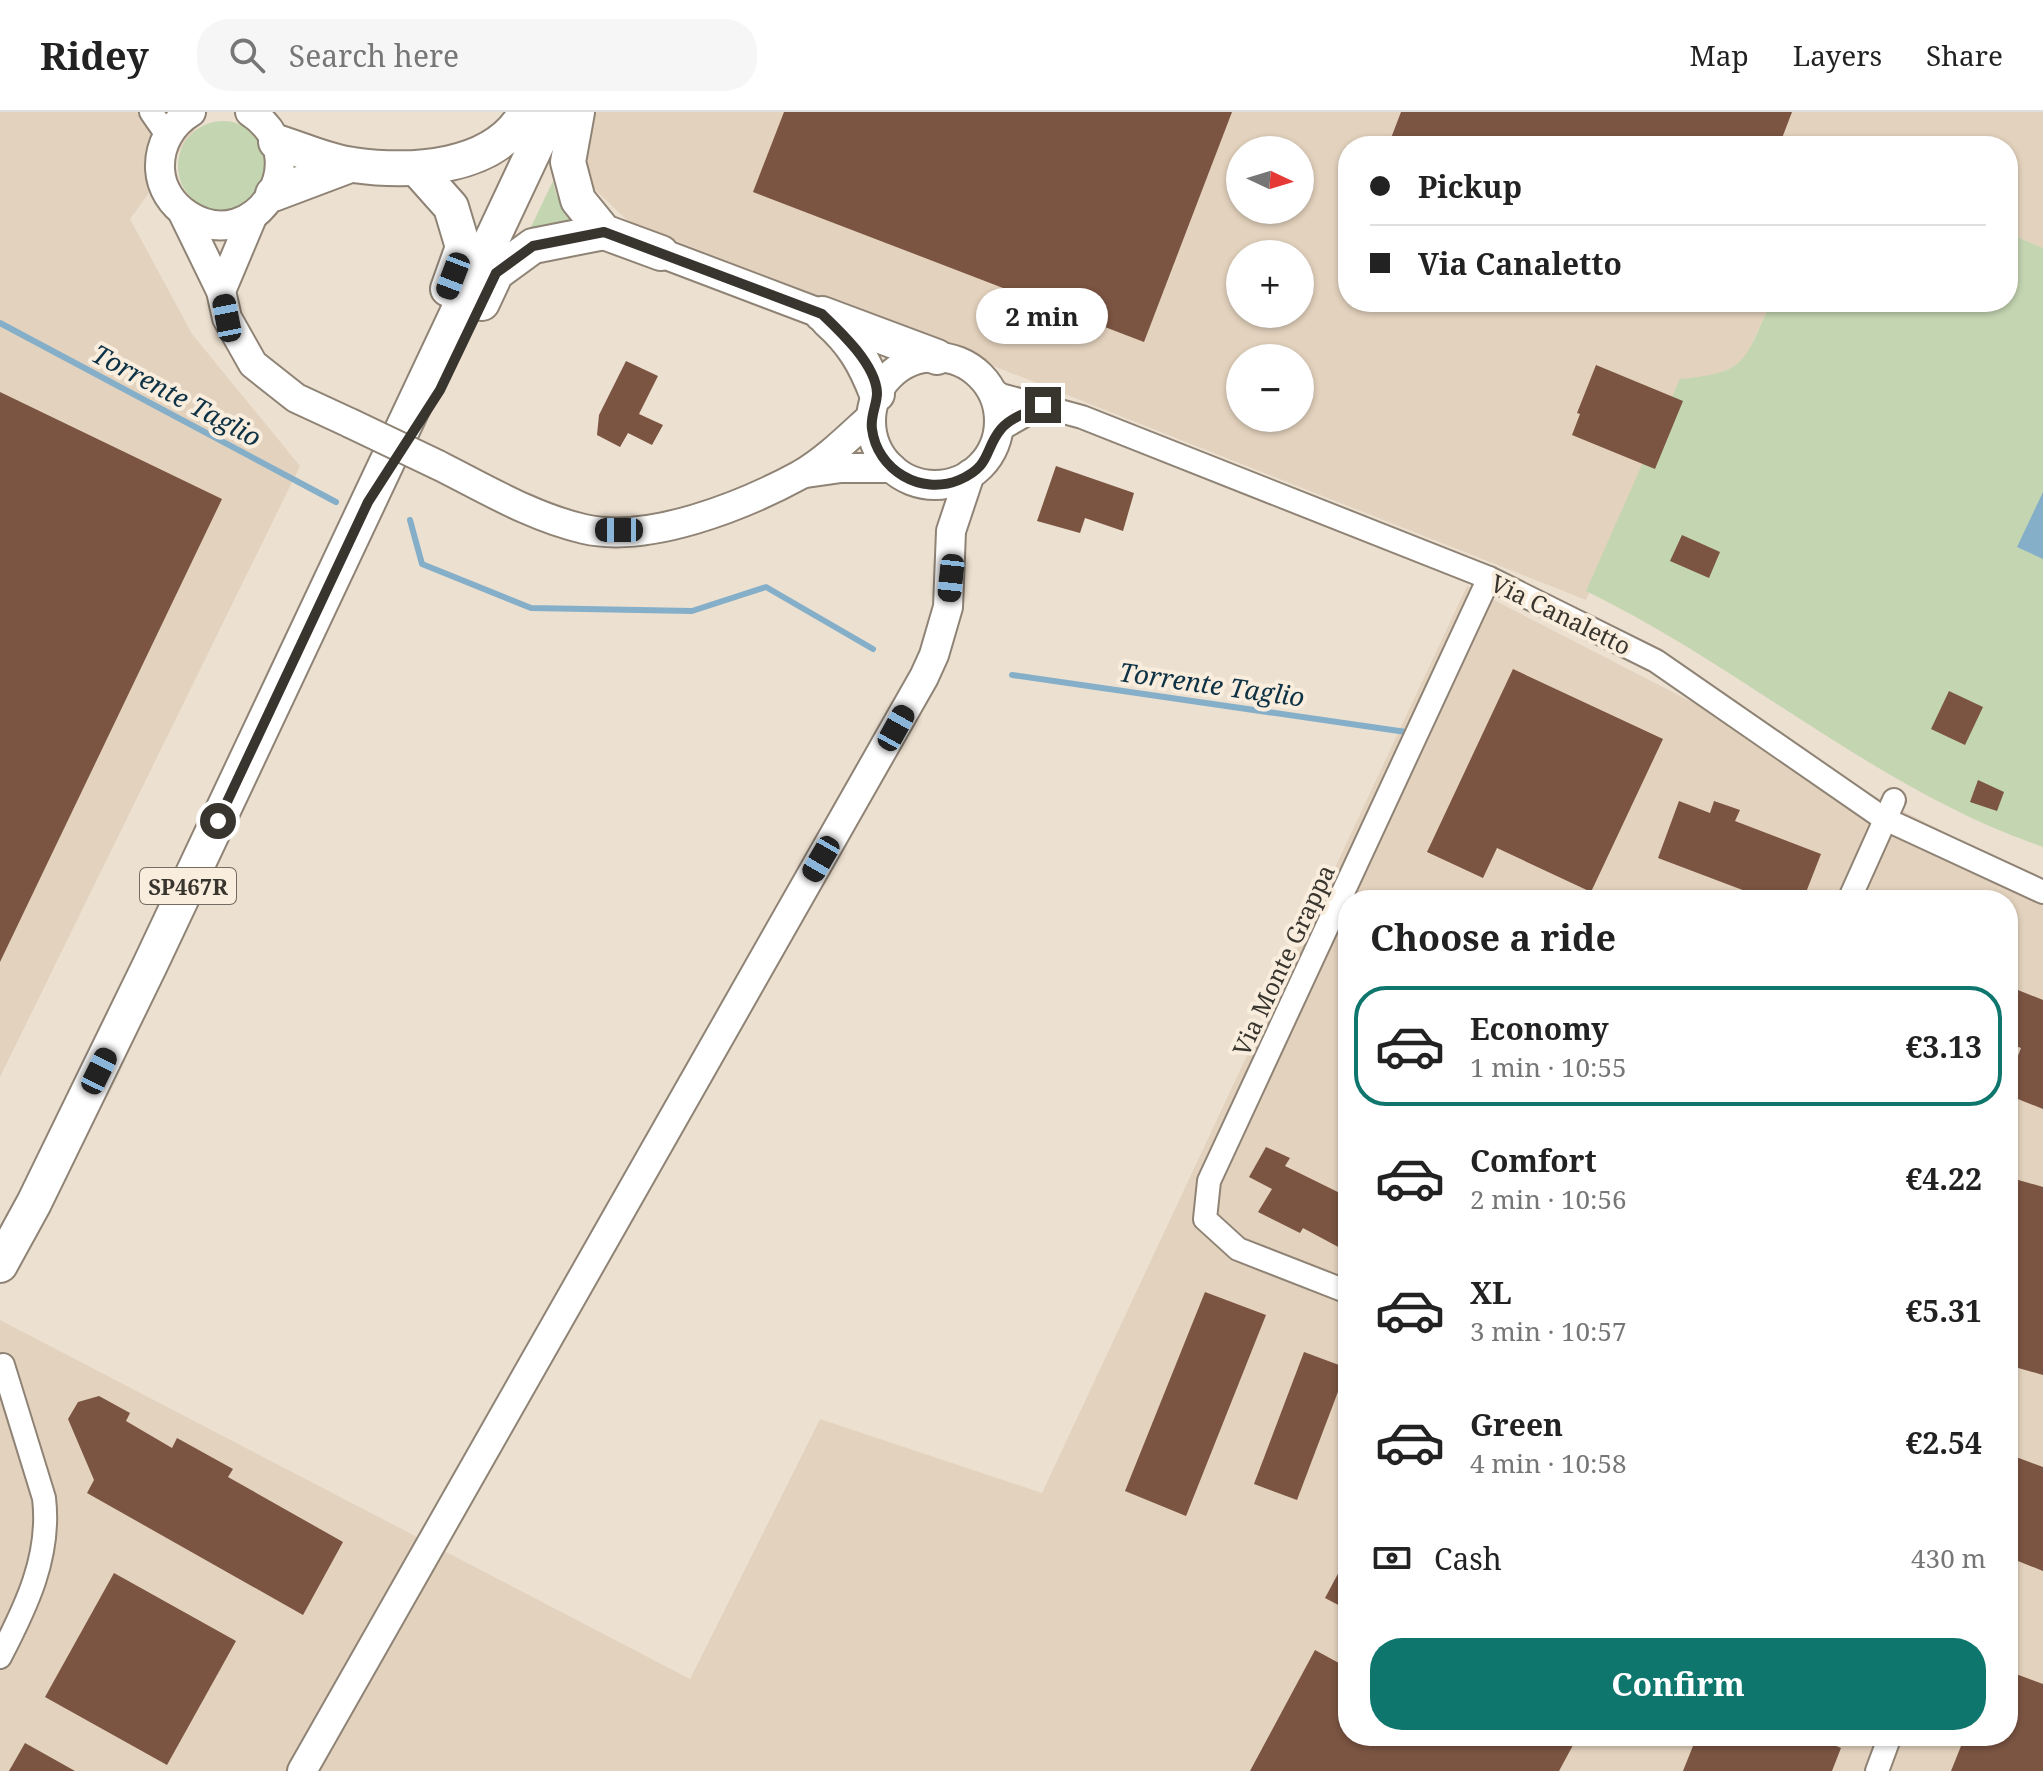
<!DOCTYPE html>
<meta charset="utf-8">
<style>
body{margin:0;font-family:"Noto Serif",serif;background:#f6f6f6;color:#222;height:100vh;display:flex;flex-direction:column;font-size:30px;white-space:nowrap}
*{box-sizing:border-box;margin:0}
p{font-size:26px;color:#767676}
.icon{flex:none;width:44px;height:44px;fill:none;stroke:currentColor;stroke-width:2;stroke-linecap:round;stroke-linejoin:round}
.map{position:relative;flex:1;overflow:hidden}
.drawer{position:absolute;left:1338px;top:778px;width:680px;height:856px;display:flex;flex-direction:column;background:#fff;border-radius:32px;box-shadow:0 2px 6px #0004}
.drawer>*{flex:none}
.top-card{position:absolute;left:1338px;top:24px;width:680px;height:176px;border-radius:32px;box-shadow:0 2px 6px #0004;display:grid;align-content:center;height:176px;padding:0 32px;background:#fff}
.needle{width:52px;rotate:94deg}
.tools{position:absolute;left:1226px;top:24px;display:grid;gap:16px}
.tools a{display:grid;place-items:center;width:88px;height:88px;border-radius:50%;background:#fff;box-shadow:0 2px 6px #0004;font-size:40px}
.end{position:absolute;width:36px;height:36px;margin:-18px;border:10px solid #38342e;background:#fff;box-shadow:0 0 0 4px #fff}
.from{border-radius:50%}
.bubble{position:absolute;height:56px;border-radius:28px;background:#fff;box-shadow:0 2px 6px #0004;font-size:26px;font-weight:700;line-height:56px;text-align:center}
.car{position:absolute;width:24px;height:48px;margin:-24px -12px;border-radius:10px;box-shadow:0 0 6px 2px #0007;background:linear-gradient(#222 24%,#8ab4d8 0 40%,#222 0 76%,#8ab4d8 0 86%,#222 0)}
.top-card b{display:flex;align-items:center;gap:28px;height:76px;font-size:30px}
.top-card b+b{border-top:2px solid #e0e0e0}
.top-card i{width:20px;height:20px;background:#222}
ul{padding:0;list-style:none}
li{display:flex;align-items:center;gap:24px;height:120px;margin:0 16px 12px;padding:0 16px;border:4px solid transparent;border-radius:32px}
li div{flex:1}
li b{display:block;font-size:30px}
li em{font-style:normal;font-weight:700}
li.current{border-color:#0f766e}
li>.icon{width:72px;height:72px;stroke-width:1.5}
h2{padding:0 32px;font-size:36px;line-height:96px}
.pay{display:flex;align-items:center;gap:20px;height:88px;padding:0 32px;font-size:30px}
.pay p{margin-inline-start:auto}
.cta{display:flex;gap:16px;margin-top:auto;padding:16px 32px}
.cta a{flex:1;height:92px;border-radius:32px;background:#0f766e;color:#fff;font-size:32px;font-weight:700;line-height:92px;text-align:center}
header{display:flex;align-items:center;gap:48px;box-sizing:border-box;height:112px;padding:0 40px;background:#fff;border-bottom:2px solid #e0e0e0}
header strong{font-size:38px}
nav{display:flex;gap:44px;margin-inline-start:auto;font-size:28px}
.search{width:560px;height:72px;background:#f6f6f6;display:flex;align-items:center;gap:20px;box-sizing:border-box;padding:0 28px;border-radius:32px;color:#767676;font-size:30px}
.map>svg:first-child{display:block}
.built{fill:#e3d2bd;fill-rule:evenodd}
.green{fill:#c4d5b1}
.water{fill:#85afc9}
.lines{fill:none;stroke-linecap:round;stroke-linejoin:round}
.stream{stroke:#85afc9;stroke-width:6}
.building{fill:#7b5442}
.minor-casing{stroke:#8e8375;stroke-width:26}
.major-casing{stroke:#8e8375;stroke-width:32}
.highway-casing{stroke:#8e8375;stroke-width:38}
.minor{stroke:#fff;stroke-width:22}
.major{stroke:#fff;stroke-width:28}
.highway{stroke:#fff;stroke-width:34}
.major-bridge-casing{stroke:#8e8375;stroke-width:32;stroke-linecap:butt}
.major-bridge{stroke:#fff;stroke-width:28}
.route{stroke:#38342e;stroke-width:10}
.labels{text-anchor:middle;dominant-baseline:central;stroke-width:8;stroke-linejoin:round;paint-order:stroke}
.shield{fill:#f9eddd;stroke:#726c62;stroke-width:2}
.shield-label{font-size:22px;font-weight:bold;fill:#38342e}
.street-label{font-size:24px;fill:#38342e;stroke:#f9eddd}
.water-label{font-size:26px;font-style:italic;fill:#0d3245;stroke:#f9eddd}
</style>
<header>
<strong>Ridey</strong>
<div class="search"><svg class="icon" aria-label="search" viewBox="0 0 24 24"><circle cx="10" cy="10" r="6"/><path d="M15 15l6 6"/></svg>Search here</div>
<nav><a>Map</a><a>Layers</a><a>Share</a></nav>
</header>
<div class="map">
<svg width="2043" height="1659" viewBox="0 0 2043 1659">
<rect width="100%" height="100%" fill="#ece0d0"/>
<g class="built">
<path d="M0,0h208l-78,107 62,115 108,132 -300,611z"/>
<path d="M587,0h1456v136l-35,-15v-87h-660v156h423l-27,59 -29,15 -35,4 -94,220 -957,-378 -42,-40zM1240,38h60v60h-60zM1240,142h60v60h-60zM1240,246h60v60h-60z"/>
<path d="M1467,474l576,297v888h-2043v-451l690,359 130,-260 222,74zM1348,788h660v836h-660z"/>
</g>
<g class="green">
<circle cx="223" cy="54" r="45"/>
<path d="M553,69l3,13 17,27 -43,8z"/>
<path d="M2008,121l35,15v599c-166,-57 -300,-180 -457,-256l94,-212c69,-6 64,-19 91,-77h237z"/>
</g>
<path class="water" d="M2043,380v67l-26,-12z"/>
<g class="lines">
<g class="stream">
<path d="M0,211l336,179"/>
<path d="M410,408l12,44 109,44 161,3 74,-24 107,62"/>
<path d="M1012,563l394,57"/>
</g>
</g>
<g class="building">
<path d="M784,0h448l-88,230 -391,-150z"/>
<path d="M1401,0h391l-13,34h-391z"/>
<path d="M626,249l32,15 -19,38 24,11 -11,20 -24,-12 -8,14 -23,-12 2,-20z"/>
<path d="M1596,253l87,36 -28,68 -83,-34 8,-21 -3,-1z"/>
<path d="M0,280l222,107 -222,463z"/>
<path d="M1056,354l78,27 -11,38 -38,-13 -5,15 -43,-12z"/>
<path d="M1682,423l38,17 -11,26 -39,-17z"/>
<path d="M1513,557l150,70 -72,153 -94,-44 -14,30 -56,-26z"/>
<path d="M1949,579l34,16 -18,38 -34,-16z"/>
<path d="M1978,668l26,12 -7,19 -27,-9z"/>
<path d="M1679,689l31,12 4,-12 26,9 -5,11 86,33 -18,46h-34l-111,-42z"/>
<path d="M2008,874l35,14v109l-35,-14v-14l13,-33 -13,-5z"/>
<path d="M1266,1035l24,11 -5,8 63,31v41l-6,11 -39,-21 -3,5 -42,-21 14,-23 -23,-12z"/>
<path d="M2008,1065l35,10v188l-35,-10z"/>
<path d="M1205,1180l61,23 -80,201 -61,-25z"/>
<path d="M1304,1240l43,16 -50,132 -43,-16z"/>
<path d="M99,1284l31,17 -4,8 46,27 5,-10 56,31 -5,8 115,65 -40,73 -216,-122 7,-13 -26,-61 10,-17z"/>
<path d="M2008,1342l35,13v104l-35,-14z"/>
<path d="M1348,1443v55l-23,-12z"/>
<path d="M114,1461l122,68 -69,124 -122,-68z"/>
<path d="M1315,1538l33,18v68h230l-19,35h-309z"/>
<path d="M2008,1559l35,13v87h-92l14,-35h43z"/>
<path d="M1697,1624h115l29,12 -9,23h-149z"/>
<path d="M25,1631l50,28h-66z"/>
</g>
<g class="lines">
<g class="minor-casing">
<g id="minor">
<path d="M151,0l16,23"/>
<path d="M989,275l12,8 81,22 407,161 167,83 227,157 160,74"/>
<path d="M992,337l9,-20 42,-24"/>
<path d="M1849,788l45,-100"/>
<path d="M1348,1180l-110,-43 -33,-30 4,-38 280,-603"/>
<path d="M0,1545c26,-50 51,-101 44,-159l-41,-133"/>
<path d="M1877,1659l13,-35"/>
</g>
</g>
<g class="major-casing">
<g id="major">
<path d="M191,0c-20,12 -32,33 -31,57 1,19 12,36 28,46 67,43 131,-58 62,-103"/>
<path d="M183,101l38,78 6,27 26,46 43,34 54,25"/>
<path d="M661,141l161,61"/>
<path d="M221,179l32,-76"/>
<circle cx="935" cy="309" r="64"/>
<path d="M438,353c48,24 94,52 146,64 64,15 159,-23 216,-54 26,-15 49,-38 71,-58"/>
<path d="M806,361l35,-5h51"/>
<path d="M302,1659l622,-1094 10,-22 14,-48 3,-76 19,-57"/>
</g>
</g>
<g class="highway-casing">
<g id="highway">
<path d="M577,0l-9,50 10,38 26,32 57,21"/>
<path d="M276,30c25,7 51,20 77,23 57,8 142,5 173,-53"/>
<path d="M418,58l33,37 12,40 -15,42"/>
<path d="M273,82l77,-29"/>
<path d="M482,191l14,-30 37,-27 71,-14"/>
<path d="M822,202l115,43"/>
<path d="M828,208c25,22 37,43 49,74"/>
<path d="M0,1153l34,-62 116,-238 402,-853"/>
</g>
</g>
<use href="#minor" class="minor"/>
<use href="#major" class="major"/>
<use href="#highway" class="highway"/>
<g class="major-bridge-casing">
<path id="major-bridge" d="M350,311l88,42"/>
</g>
<use href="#major-bridge" class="major-bridge"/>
</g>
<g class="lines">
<path class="route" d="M218,709l150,-319 72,-112 56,-117 37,-27 71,-14 218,82c19,18 54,51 55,79 0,12 -7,23 -5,36 5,41 49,67 87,51 33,-14 25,-31 42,-51 9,-11 29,-18 42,-24"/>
</g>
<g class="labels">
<rect class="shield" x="140" y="756" width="96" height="36" rx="6"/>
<g class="shield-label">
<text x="188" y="774">SP467R</text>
</g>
<g class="street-label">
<text transform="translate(1561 502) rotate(26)">Via Canaletto</text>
<text transform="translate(1283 848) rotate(-65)">Via Monte Grappa</text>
</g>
<g class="water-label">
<text transform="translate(177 283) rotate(28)">Torrente Taglio</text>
<text transform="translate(1212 572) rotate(8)">Torrente Taglio</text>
</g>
</g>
</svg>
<div class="tools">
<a><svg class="needle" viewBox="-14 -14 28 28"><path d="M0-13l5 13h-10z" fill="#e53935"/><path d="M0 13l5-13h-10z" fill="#767676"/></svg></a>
<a>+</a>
<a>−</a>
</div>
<i class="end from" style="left:218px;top:709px"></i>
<i class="end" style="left:1043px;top:293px"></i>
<div class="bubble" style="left:976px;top:176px;width:132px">2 min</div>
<i class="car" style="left:453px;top:164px;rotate:201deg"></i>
<i class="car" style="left:227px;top:206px;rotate:349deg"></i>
<i class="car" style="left:619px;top:418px;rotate:270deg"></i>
<i class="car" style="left:951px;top:466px;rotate:186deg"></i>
<i class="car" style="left:896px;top:616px;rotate:29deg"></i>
<i class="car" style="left:821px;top:747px;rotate:210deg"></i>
<i class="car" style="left:99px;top:959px;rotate:26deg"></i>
<div class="top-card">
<b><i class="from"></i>Pickup</b>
<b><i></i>Via Canaletto</b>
</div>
<section class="drawer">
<h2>Choose a ride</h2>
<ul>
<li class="current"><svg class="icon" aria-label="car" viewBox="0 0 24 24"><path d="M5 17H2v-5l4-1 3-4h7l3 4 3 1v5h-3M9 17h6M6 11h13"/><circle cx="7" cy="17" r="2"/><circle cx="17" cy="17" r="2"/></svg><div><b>Economy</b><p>1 min · 10:55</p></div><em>€3.13</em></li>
<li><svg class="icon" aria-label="car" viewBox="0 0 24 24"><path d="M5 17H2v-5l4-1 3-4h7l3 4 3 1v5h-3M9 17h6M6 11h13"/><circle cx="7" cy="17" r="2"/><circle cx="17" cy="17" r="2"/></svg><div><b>Comfort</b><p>2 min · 10:56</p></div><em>€4.22</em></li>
<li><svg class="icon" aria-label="car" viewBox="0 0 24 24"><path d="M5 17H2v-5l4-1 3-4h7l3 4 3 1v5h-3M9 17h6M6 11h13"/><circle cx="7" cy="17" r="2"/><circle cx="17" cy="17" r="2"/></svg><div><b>XL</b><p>3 min · 10:57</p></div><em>€5.31</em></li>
<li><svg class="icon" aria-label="car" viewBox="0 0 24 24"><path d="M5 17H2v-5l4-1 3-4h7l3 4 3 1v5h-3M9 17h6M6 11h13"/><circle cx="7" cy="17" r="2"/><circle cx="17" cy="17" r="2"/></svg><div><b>Green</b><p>4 min · 10:58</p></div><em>€2.54</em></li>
</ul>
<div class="pay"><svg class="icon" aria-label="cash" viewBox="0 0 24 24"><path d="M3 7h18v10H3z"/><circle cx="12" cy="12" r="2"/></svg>Cash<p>430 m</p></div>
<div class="cta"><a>Confirm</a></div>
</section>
</div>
